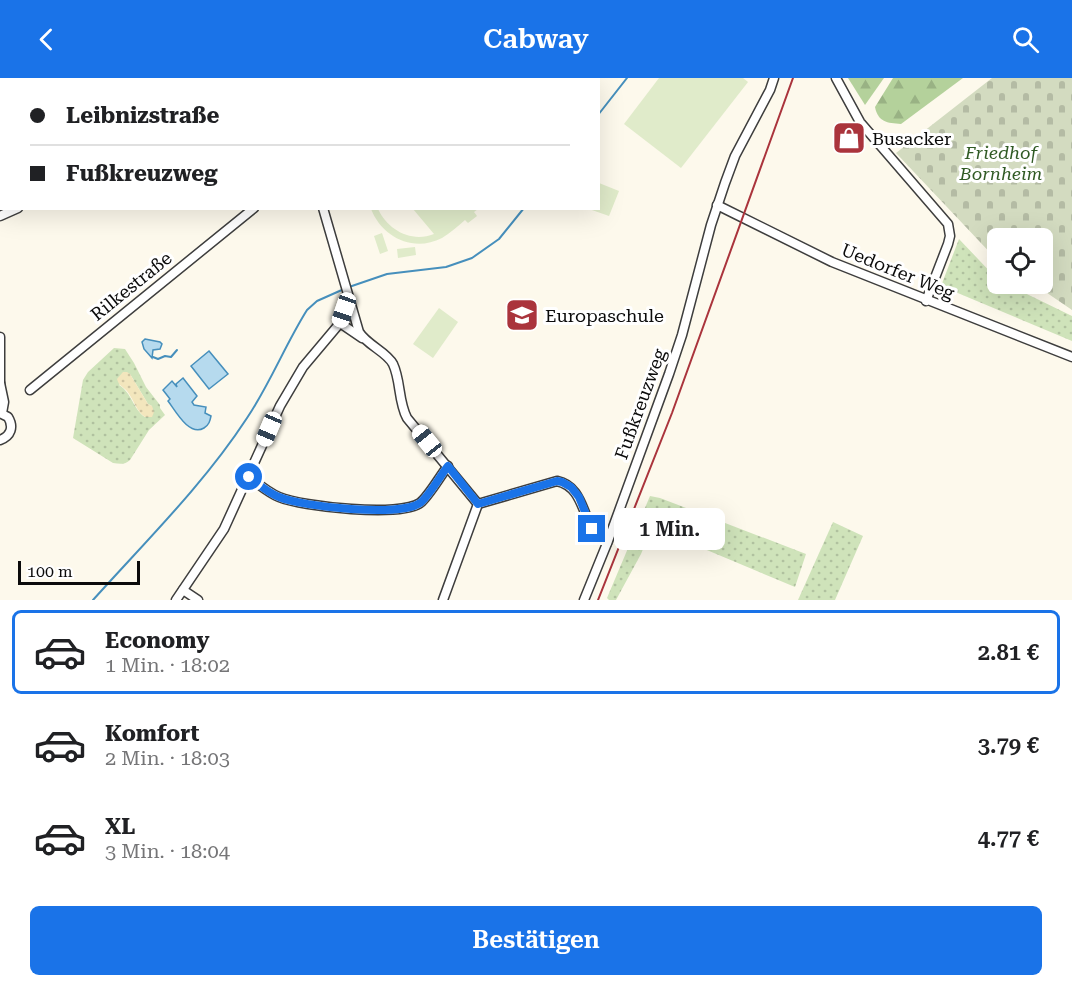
<!DOCTYPE html>
<html lang="de">
<meta charset="utf-8">
<style>
body{margin:0;font-family:"Roboto Serif",serif;background:#f2f2f2;color:#202124;height:100vh;display:flex;flex-direction:column;font-size:22px;white-space:nowrap}
*{box-sizing:border-box;margin:0}
p{font-size:20px;color:#757577}
.icon{flex:none;width:33px;height:33px;fill:none;stroke:currentColor;stroke-width:2;stroke-linecap:round;stroke-linejoin:round}
.map{position:relative;height:522px;overflow:hidden}
.side{display:flex;flex-direction:column;background:#fff;flex:1}
.side>*{flex:none}
.hud{position:absolute;left:0px;top:0px;width:600px;height:132px;box-shadow:0 6px 24px #0002;display:grid;align-content:center;height:132px;padding:0 30px;background:#fff}
.fabs{position:absolute;left:987px;top:150px;display:grid;gap:12px}
.fabs a{display:grid;place-items:center;width:66px;height:66px;border-radius:9px;background:#fff;box-shadow:0 6px 24px #0002;font-size:30px}
.scale{position:absolute;left:18px;bottom:15px;width:122px;box-sizing:border-box;padding-left:6px;border:3px solid #0b0b0b;border-top:0;font-size:16px;line-height:21px;white-space:nowrap;color:#0b0b0b;-webkit-text-stroke:4px #fff;paint-order:stroke}
.end{position:absolute;width:27px;height:27px;margin:-14px;border:8px solid #1a73e8;background:#fff;box-shadow:0 0 0 3px #fff}
.from{border-radius:50%}
.bubble{position:absolute;height:42px;border-radius:9px;background:#fff;box-shadow:0 6px 24px #0002;font-size:20px;font-weight:600;line-height:42px;text-align:center}
.car{position:absolute;width:18px;height:36px;margin:-18px -9px;border-radius:8px;box-shadow:0 0 4px 2px #0007;background:linear-gradient(#fff 24%,#345 0 40%,#fff 0 76%,#345 0 86%,#fff 0)}
.hud b{display:flex;align-items:center;gap:21px;height:57px;font-size:22px}
.hud b+b{border-top:2px solid #e0e0e0}
.hud i{width:15px;height:15px;background:#202124}
ul{padding:10px 0 0;list-style:none}
li{display:flex;align-items:center;gap:18px;height:84px;margin:0 12px 9px;padding:0 18px;border:3px solid transparent;border-radius:9px}
li div{flex:1}
li b{display:block;font-size:22px}
li em{font-style:normal;font-weight:600}
li.current{border-color:#1a73e8}
li>.icon{width:54px;height:54px;stroke-width:1.5}
.cta{display:flex;gap:12px;margin-top:auto;padding:12px 30px}
.cta a{flex:1;height:69px;border-radius:9px;background:#1a73e8;color:#fff;font-size:24px;font-weight:600;line-height:69px;text-align:center}
header{display:flex;justify-content:space-between;align-items:center;height:78px;padding:0 30px;background:#1a73e8;color:#fff;font-size:27px;font-weight:600}
.map>svg:first-child{display:block}
.grass{fill:url(#grass-dots);fill-rule:evenodd}
.forest{fill:url(#forest-firs)}
.sand{fill:url(#sand-dots)}
.cemetery{fill:url(#cemetery-stones)}
.pitch{fill:#e0ebca}
.water{fill:#b6daee;stroke:#468fbc;stroke-width:1.5}
.lines{fill:none;stroke-linecap:round;stroke-linejoin:round}
.stream{stroke:#468fbc;stroke-width:2}
.minor-casing{stroke:#3e3e3e;stroke-width:11}
.minor{stroke:#fff;stroke-width:8}
.rail{stroke:#aa343c;stroke-width:2}
.route{stroke:#1a73e8;stroke-width:8}
.labels{text-anchor:middle;dominant-baseline:central;stroke-width:6;stroke-linejoin:round;paint-order:stroke}
.poi-label{font-size:18px;fill:#0b0b0b;stroke:#fff;text-anchor:start}
.park-label{font-size:18px;font-style:italic;fill:#305a24;stroke:#fff}
.street-label{font-size:18px;fill:#0b0b0b;stroke:#fff}
</style>
<header><svg class="icon" aria-label="back" viewBox="0 0 24 24"><path d="M15 5l-7 7 7 7"/></svg>Cabway<svg class="icon" aria-label="search" viewBox="0 0 24 24"><circle cx="10" cy="10" r="6"/><path d="M15 15l6 6"/></svg></header>
<div class="map">
<svg width="1072" height="522" viewBox="0 0 1072 522">
<defs>
<pattern id="grass-dots" width="8" height="8" patternUnits="userSpaceOnUse" patternTransform="scale(1.5)"><rect width="8" height="8" fill="#cfe3ba"/><path d="M2 2h.1M6 6h.1" fill="none" stroke="#b0c19f" stroke-width="1.8" stroke-linecap="round"/></pattern>
<pattern id="forest-firs" width="22" height="20" patternUnits="userSpaceOnUse" patternTransform="scale(1.5)"><rect width="22" height="20" fill="#b4d19b"/><path d="M5 1l3.5 6h-7zM16 11l3.5 6h-7z" fill="#99b284"/></pattern>
<pattern id="sand-dots" width="8" height="8" patternUnits="userSpaceOnUse" patternTransform="scale(1.5)"><rect width="8" height="8" fill="#f3e6bd"/><path d="M2 2h.1M6 6h.1" fill="none" stroke="#cfc4a1" stroke-width="1.8" stroke-linecap="round"/></pattern>
<pattern id="cemetery-stones" width="16" height="16" patternUnits="userSpaceOnUse" patternTransform="scale(1.5)"><rect width="16" height="16" fill="#d3dbc0"/><path d="M2 7V4a2 2 0 0 1 4 0v3zM10 15v-3a2 2 0 0 1 4 0v3z" fill="#b4bba4"/></pattern>
</defs>
<rect width="100%" height="100%" fill="#fdf9ec"/>
<g class="grass">
<path d="M959,161l38,40 1,5h8l66,32v25l-131,-55z"/>
<path d="M114,270l11,1 9,14 12,24 14,18v3l5,7 -16,15 -19,30c-5,5 -10,4 -17,3l-40,-25 10,-58 5,-8zM130,296l18,30 4,2v11h-7c-12,-8 -13,-24 -26,-32z"/>
<path d="M650,418l10,2 146,56 -11,33 -143,-60 -11,27 -25,46h-7l-2,-2z"/>
<path d="M833,444l30,14 -28,64h-37z"/>
</g>
<g class="forest">
<path d="M848,0h36l-19,27z"/>
<path d="M893,0h70l-62,46c-14,-1 -23,-2 -26,-17z"/>
</g>
<path class="sand" d="M123,294h4l3,2 18,30 4,2 2,6 -2,5h-7c-9,-6 -11,-17 -18,-26 -5,-5 -8,-5 -10,-12z"/>
<path class="cemetery" d="M992,0h80v232l-38,-26h8v-46h-44l-1,22 -101,-107z"/>
<g class="pitch">
<path d="M659,0h84l5,4 -67,86 -57,-44z"/>
<path d="M599,105l20,8 -10,25 -20,-7 9,-1z"/>
<path d="M371,131h7c10,21 33,34 56,25l-21,-25h65l-4,3 3,4 -9,7 -3,-3c-7,6 -15,13 -23,18 -29,15 -60,-1 -71,-29z"/>
<path d="M382,155l6,18 -8,3 -6,-18z"/>
<path d="M415,169l1,8 -18,3 -1,-9z"/>
<path d="M439,230l19,14 -25,36 -20,-14z"/>
</g>
<g class="water">
<path d="M145,261l15,3 2,2 -2,5 -7,1 -1,8 -8,-9 -2,-7z"/>
<path d="M209,273l19,23 -19,15 -18,-23z"/>
<path d="M183,300l14,18 -5,6 2,3 12,2 -1,6 6,3c-1,5 -2,9 -7,12 -15,9 -29,-18 -36,-27l2,-2 -7,-9 9,-9 5,6 -1,-3z"/>
</g>
<g class="lines">
<g class="stream">
<path d="M598,37l29,-37"/>
<path d="M349,209l38,-13 59,-7 26,-9 27,-19 25,-31"/>
<path d="M153,279l5,2 7,-3 6,1 6,-7"/>
<path d="M93,522c53,-59 111,-116 154,-182 23,-34 38,-73 60,-108l10,-9 27,-12"/>
</g>
<g class="minor-casing">
<g id="minor">
<path d="M204,0l1,2"/>
<path d="M836,0l24,44 88,102 2,12 -2,8 -22,57"/>
<path d="M412,2l2,-2"/>
<path d="M717,127l115,57 240,95"/>
<path d="M323,130l36,124c8,13 28,20 34,32 8,17 5,37 14,54l71,86"/>
<path d="M0,138l18,-8"/>
<path d="M340,245l22,15"/>
<path d="M0,259v47"/>
<path d="M0,305l4,19 -2,11"/>
<path d="M30,312l224,-182"/>
<path d="M0,335l8,4c6,10 3,19 -8,23"/>
<path d="M249,399c9,7 20,16 30,20 24,10 122,20 141,6 9,-7 20,-27 28,-37"/>
<path d="M478,426l79,-23c24,5 25,31 36,49 3,6 9,9 14,13"/>
<path d="M183,512l15,10"/>
<path d="M176,522l48,-71 56,-123 23,-39 37,-44 9,-25"/>
<path d="M443,522l35,-96"/>
<path d="M584,522l24,-59 61,-167 13,-39 29,-110 14,-42 10,-27 35,-66 4,-12"/>
</g>
</g>
<use href="#minor" class="minor"/>
<path class="rail" d="M598,522l74,-187 121,-335"/>
</g>
<g class="lines">
<path class="route" d="M249,399c9,7 19,16 30,20 24,10 121,20 141,6 9,-7 20,-27 28,-37l30,38 79,-23 5,1 9,5 8,10 13,32"/>
</g>
<defs>
<g id="shop-square" transform="scale(1.725)"><rect x="-9" y="-9" width="18" height="18" rx="4" fill="#aa343c" stroke="#fff"/><path d="M-5-2.5h2.3a2.7 3.5 0 0 1 5.4 0H5L5.5 6h-11ZM-1.5-2.5h3a1.5 2.3 0 0 0-3 0Z" fill="#fff"/></g>
<g id="school-square" transform="scale(1.725)"><rect x="-9" y="-9" width="18" height="18" rx="4" fill="#aa343c" stroke="#fff"/><path d="M0-5L7-2L0 1L-7-2ZM-4 1L0 2.5L4 1V4Q0 6-4 4Z" fill="#fff"/></g>
</defs>
<g fill-rule="evenodd">
<use href="#shop-square" x="849" y="60"/>
<use href="#school-square" x="522" y="237"/>
</g>
<g class="labels">
<g class="poi-label">
<text x="872" y="60">Busacker</text>
<text x="545" y="237">Europaschule</text>
</g>
<g class="park-label">
<text x="1001" y="74">Friedhof<tspan x="1001" dy="21">Bornheim</tspan></text>
</g>
<g class="street-label">
<text transform="translate(898 193) rotate(22)">Uedorfer Weg</text>
<text transform="translate(131 208) rotate(-39)">Rilkestraße</text>
<text transform="translate(640 326) rotate(-70)">Fußkreuzweg</text>
</g>
</g>
</svg>
<div class="fabs">
<a><svg class="icon" aria-label="locate" viewBox="0 0 24 24"><circle cx="12" cy="12" r="6"/><path d="M12 2v4M12 18v4M2 12h4M18 12h4"/></svg></a>
</div>
<div class="scale">100 m</div>
<i class="end from" style="left:249px;top:399px"></i>
<i class="end" style="left:592px;top:451px"></i>
<div class="bubble" style="left:614px;top:430px;width:111px">1 Min.</div>
<i class="car" style="left:344px;top:232px;rotate:199deg"></i>
<i class="car" style="left:269px;top:351px;rotate:203deg"></i>
<i class="car" style="left:427px;top:363px;rotate:321deg"></i>
<div class="hud">
<b><i class="from"></i>Leibnizstraße</b>
<b><i></i>Fußkreuzweg</b>
</div>
</div>
<section class="side">
<ul>
<li class="current"><svg class="icon" aria-label="car" viewBox="0 0 24 24"><path d="M5 17H2v-5l4-1 3-4h7l3 4 3 1v5h-3M9 17h6M6 11h13"/><circle cx="7" cy="17" r="2"/><circle cx="17" cy="17" r="2"/></svg><div><b>Economy</b><p>1 Min. · 18:02</p></div><em>2.81 €</em></li>
<li><svg class="icon" aria-label="car" viewBox="0 0 24 24"><path d="M5 17H2v-5l4-1 3-4h7l3 4 3 1v5h-3M9 17h6M6 11h13"/><circle cx="7" cy="17" r="2"/><circle cx="17" cy="17" r="2"/></svg><div><b>Komfort</b><p>2 Min. · 18:03</p></div><em>3.79 €</em></li>
<li><svg class="icon" aria-label="car" viewBox="0 0 24 24"><path d="M5 17H2v-5l4-1 3-4h7l3 4 3 1v5h-3M9 17h6M6 11h13"/><circle cx="7" cy="17" r="2"/><circle cx="17" cy="17" r="2"/></svg><div><b>XL</b><p>3 Min. · 18:04</p></div><em>4.77 €</em></li>
</ul>
<div class="cta"><a>Bestätigen</a></div>
</section>
